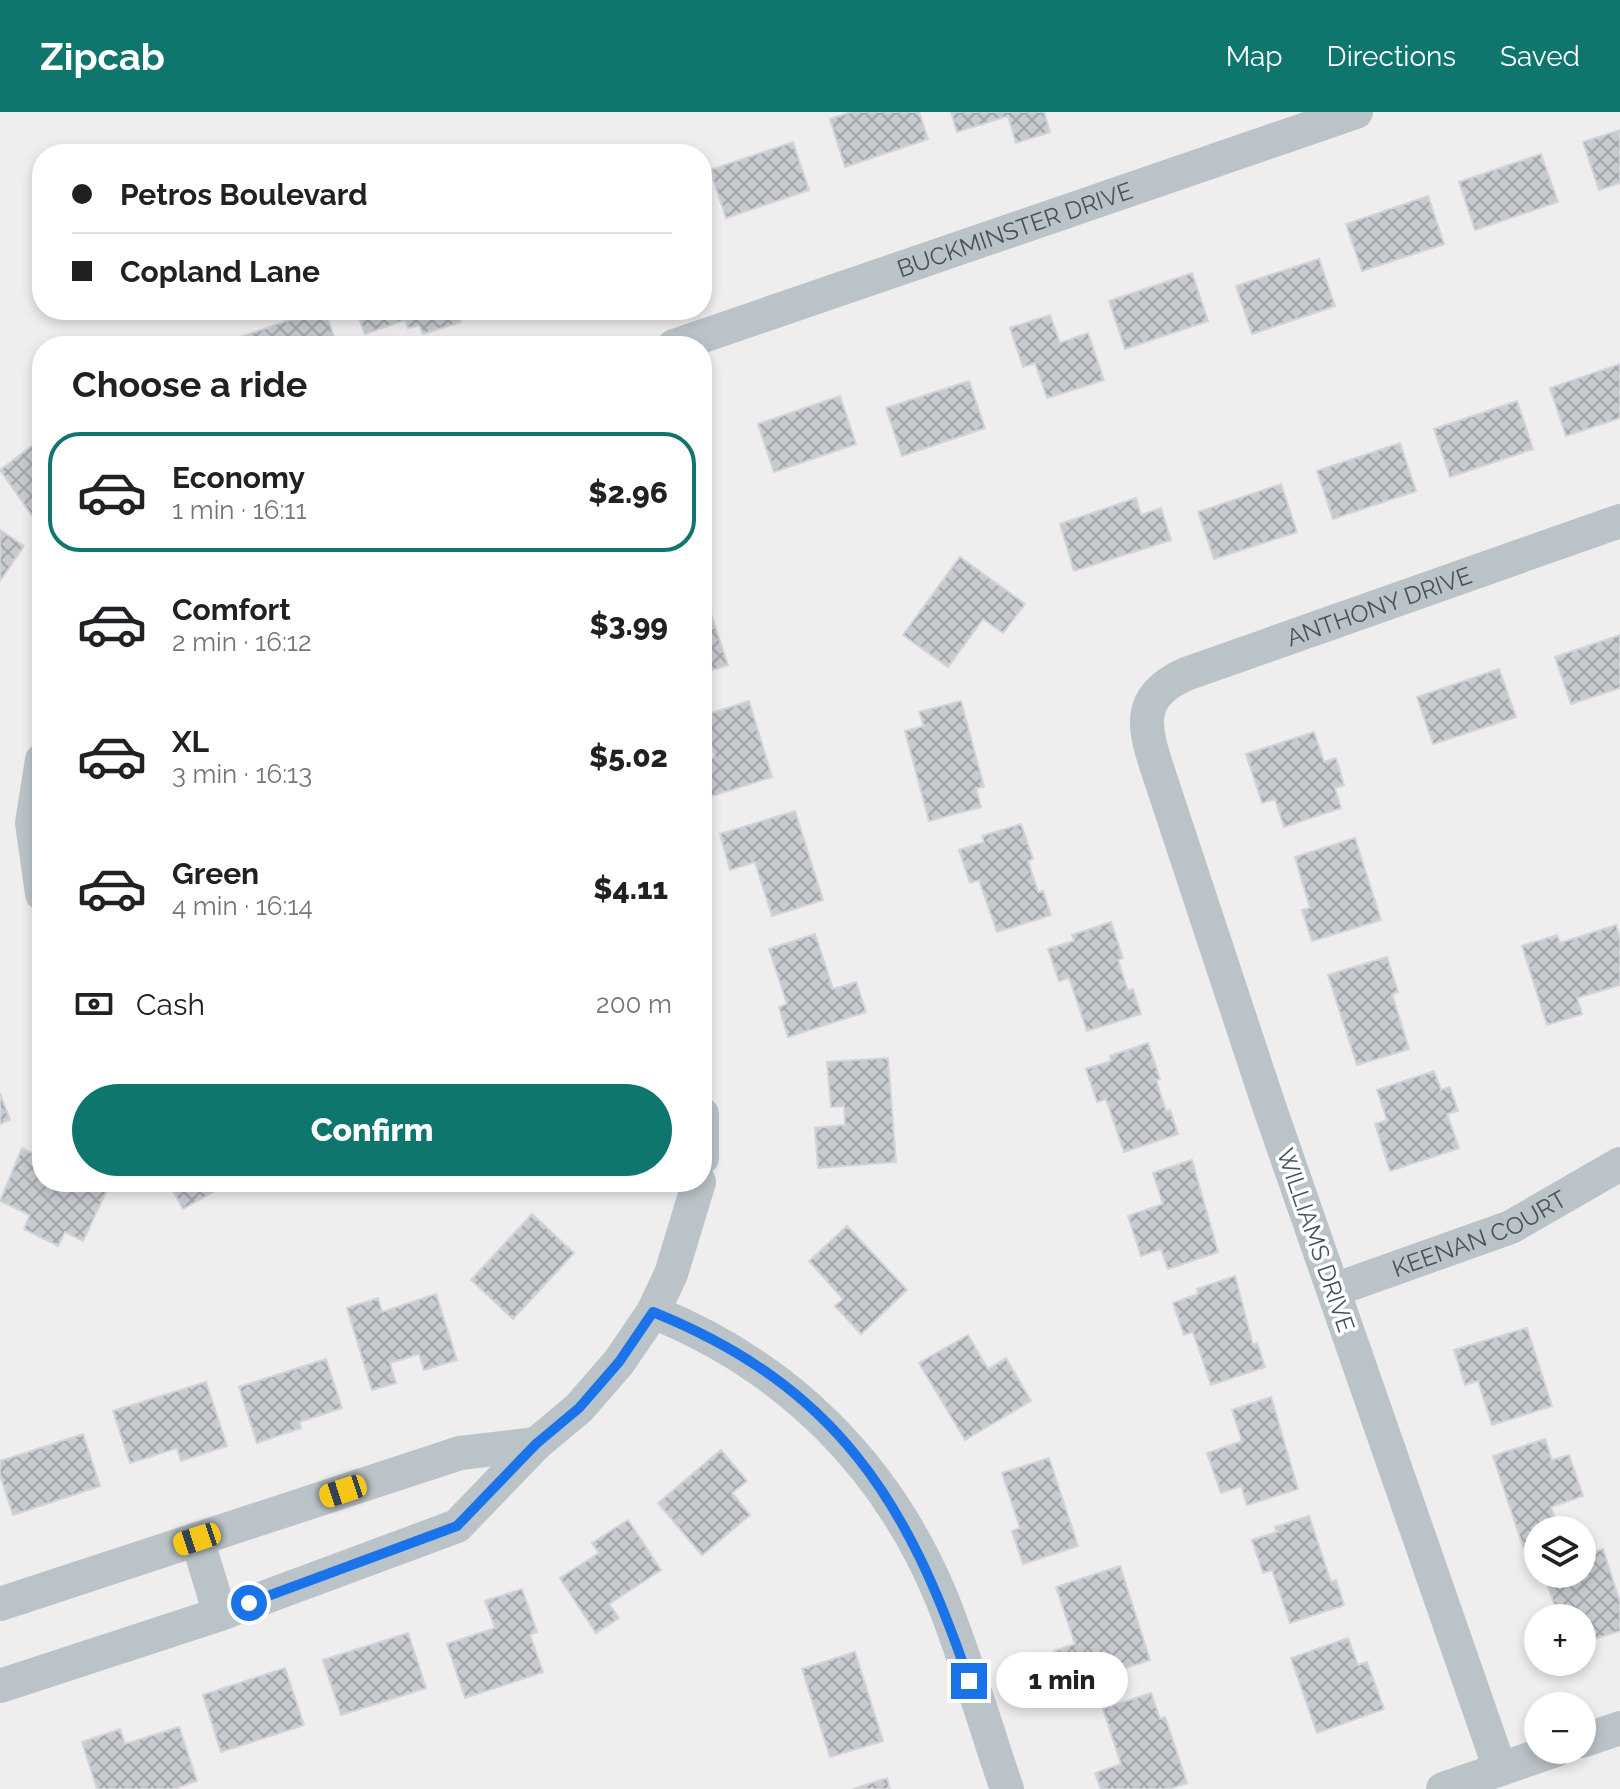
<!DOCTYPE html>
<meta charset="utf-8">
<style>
body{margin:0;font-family:Raleway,sans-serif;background:#f2f2f2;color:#202124;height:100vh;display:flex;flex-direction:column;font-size:30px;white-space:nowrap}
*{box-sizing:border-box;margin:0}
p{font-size:26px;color:#757577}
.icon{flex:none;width:44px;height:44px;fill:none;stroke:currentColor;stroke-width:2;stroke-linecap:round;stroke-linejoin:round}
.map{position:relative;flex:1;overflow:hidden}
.drawer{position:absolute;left:32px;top:224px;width:680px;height:856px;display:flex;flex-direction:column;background:#fff;border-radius:32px;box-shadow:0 4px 12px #0003}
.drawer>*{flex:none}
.banner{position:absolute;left:32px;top:32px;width:680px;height:176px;border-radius:32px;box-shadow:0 4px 12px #0003;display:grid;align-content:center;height:176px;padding:0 40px;background:#fff}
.fabs{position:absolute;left:1524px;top:1404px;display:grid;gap:16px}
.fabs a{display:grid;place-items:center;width:72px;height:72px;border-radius:50%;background:#fff;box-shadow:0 4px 12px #0003;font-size:40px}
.end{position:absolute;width:36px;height:36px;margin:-18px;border:10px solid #1a73e8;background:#fff;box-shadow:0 0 0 4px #fff}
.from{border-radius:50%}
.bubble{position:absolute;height:56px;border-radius:28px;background:#fff;box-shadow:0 4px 12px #0003;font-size:26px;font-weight:800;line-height:56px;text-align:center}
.car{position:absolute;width:24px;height:48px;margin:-24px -12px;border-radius:10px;box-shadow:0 0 6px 2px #0007;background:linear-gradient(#f5c518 24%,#345 0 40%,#f5c518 0 76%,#345 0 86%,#f5c518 0)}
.banner b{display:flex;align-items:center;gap:28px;height:76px;font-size:30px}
.banner b+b{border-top:2px solid #e0e0e0}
.banner i{width:20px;height:20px;background:#202124}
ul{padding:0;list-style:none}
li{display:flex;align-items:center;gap:24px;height:120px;margin:0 16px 12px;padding:0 24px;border:4px solid transparent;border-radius:32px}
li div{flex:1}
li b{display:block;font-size:30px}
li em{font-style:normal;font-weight:800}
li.active{border-color:#0f766e}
li>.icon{width:72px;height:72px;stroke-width:1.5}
h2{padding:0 40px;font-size:36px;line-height:96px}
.pay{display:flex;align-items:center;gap:20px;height:88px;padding:0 40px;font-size:30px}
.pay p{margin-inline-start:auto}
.primary-button{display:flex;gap:16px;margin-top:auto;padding:16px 40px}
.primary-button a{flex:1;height:92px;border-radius:48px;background:#0f766e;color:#fff;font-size:32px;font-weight:800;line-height:92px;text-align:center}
header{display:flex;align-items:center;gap:48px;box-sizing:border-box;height:112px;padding:0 40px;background:#0f766e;color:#fff}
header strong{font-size:38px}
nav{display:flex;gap:44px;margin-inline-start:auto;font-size:28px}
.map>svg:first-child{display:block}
.building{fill:url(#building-cross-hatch);stroke:#d1d4d8;stroke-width:2}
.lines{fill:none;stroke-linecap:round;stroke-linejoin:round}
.street{stroke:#bac3c8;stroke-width:34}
.route{stroke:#1a73e8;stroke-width:10}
.labels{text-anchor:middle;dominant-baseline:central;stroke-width:7;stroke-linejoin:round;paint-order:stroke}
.street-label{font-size:24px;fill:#475258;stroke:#fff}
</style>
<header>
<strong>Zipcab</strong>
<nav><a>Map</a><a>Directions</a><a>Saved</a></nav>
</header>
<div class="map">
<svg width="1620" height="1677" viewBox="0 0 1620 1677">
<defs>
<pattern id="building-cross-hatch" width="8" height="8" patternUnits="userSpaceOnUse" patternTransform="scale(2)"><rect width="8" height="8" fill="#c7cbcf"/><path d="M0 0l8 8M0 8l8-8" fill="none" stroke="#a3a7ab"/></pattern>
</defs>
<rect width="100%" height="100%" fill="#efeded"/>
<g class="building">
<path d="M851,0h68l9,27 -83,28 -15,-48z"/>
<path d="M951,0h93l6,20 -34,11 -8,-27 -51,16z"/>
<path d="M1620,18v53l-21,7 -16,-48z"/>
<path d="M793,30l16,48 -83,28 -16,-48z"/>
<path d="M1541,42l17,48 -83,28 -16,-48z"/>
<path d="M1428,84l16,48 -82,27 -16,-47z"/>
<path d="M1319,147l16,47 -83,28 -16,-48z"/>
<path d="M1192,161l16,48 -83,28 -16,-48z"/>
<path d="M319,198h6l12,36h-97l-3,-8z"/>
<path d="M356,198h101l4,12 -38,12 -4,-9 -11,3 -3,-8 -40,14z"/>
<path d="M1050,203l10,28 28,-10 16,47 -57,18 -12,-35 -12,4 -13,-39z"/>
<path d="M1620,252v54l-54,18 -16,-48z"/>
<path d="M969,269l16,47 -83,28 -16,-48z"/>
<path d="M840,284l16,48 -82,28 -16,-48z"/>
<path d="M1517,289l16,48 -83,28 -16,-48z"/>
<path d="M42,326v87l-2,2 -40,-57z"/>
<path d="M1400,331l16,48 -83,28 -16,-48z"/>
<path d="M1281,372l16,48 -83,27 -16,-47z"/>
<path d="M1136,386l5,17 20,-7 10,32 -97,31 -14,-47z"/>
<path d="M0,418l24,16 -24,35z"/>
<path d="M960,445l65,47 -22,29 -20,-14 -35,48 -45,-32z"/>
<path d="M702,475l26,78 -26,8z"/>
<path d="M1620,523v53l-49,16 -16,-47z"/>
<path d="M1499,557l17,48 -83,27 -16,-47z"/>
<path d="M749,589l23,76 -66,21 -4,-36 13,-5 -13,-41z"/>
<path d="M961,589l23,86 -8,1 5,19 -52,14 -24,-90 19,-5 -5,-14z"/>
<path d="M1314,620l10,30 12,-4 8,27 -9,3 6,20 -57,19 -9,-28 -13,4 -16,-49z"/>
<path d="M795,699l28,89 -51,16 -17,-54 -25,8 -10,-36z"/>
<path d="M1021,712l12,35 -5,2 10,31 5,-1 8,24 -54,17 -18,-52 -9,3 -11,-33 25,-8 -2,-6z"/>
<path d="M1355,726l26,82 -69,21 -10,-31 8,-2 -15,-51z"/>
<path d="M1111,810l12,36 -5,2 10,31 5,-2 8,25 -54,17 -18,-53 -10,3 -11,-32 26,-8 -2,-6z"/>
<path d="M1616,813l4,13v47l-43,13 5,16 -35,11 -25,-79 35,-11 3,8z"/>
<path d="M815,822l18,55 23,-7 10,30 -78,25 -9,-30 8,-3 -18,-55z"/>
<path d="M1387,845l11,35 -6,2 17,55 -52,16 -29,-90z"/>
<path d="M1148,931l12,36 -4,1 10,31 4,-1 8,24 -54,18 -18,-53 -9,3 -11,-33 25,-8 -1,-5z"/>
<path d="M888,946l8,104 -78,6 -3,-40 30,-3 -1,-19 -13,1 -4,-45z"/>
<path d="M1434,959l7,19 9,-3 8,24 -11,3 12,34 -69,23 -15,-47 12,-4 -10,-30z"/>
<path d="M0,981l10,27 -10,4z"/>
<path d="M22,1036l20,10v24h50l15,8 -24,51 -18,-9 -7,14 -34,-17 6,-14 -30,-14z"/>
<path d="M1192,1048l26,92 -50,17 -7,-20 -20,7 -13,-40 35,-12 -10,-31z"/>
<path d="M168,1070h63l-48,27z"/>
<path d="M532,1102l42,39 -61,66 -42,-39z"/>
<path d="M847,1114l60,64 -46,44 -26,-28 8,-7 -34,-38z"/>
<path d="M1235,1164l18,69 4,-2 8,24 -54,18 -18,-53 -9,3 -11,-32 25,-9 -1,-5z"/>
<path d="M436,1182l21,66 -33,10 -5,-16 -29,9 6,20 -24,7 -25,-82 31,-10 4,14z"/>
<path d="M1527,1216l25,78 -60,19 -14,-44 -13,4 -11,-35z"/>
<path d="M968,1223l20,34 18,-11 25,43 -66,39 -46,-77z"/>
<path d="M326,1247l16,49 -43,14 2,6 -44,15 -18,-56z"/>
<path d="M206,1270l21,64 -46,15 -4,-13 -47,15 -17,-52z"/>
<path d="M1271,1285l27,92 -51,16 -6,-19 -20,7 -14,-40 35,-12 -10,-31z"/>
<path d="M83,1322l17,52 -87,29 -13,-40v-14z"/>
<path d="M1545,1327l7,21 17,-5 14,41 -32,11 8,23h-21v12l-15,5 -30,-91z"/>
<path d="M721,1338l26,31 -15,12 18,22 -48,40 -44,-52z"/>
<path d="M1049,1346l29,88 -55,18 -11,-33 8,-3 -18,-55z"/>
<path d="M1309,1404l22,66 5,-2 8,25 -54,18 -18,-53 -9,3 -11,-33 25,-8 -2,-5z"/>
<path d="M628,1408l33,50 -52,34 10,14 -23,15 -36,-55 39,-25 -7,-10z"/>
<path d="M1603,1437l17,53v29l-38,12v-25h-31l7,-2 -14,-42h38v-18z"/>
<path d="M1120,1454l30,94 -84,27 -12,-36 21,-7 -19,-57z"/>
<path d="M522,1477l15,43 -7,3 13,37 -78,26 -18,-54 48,-16 -10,-27z"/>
<path d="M408,1521l18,55 -85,27 -18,-55z"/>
<path d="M1348,1526l10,27 9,-3 17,47 -67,24 -26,-75z"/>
<path d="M855,1540l28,89 -53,16 -28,-88z"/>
<path d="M285,1556l19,57 -83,27 -18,-57z"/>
<path d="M1151,1581l9,26 5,-2 22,66 -18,6h-68l-6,-16 26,-9 -18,-55z"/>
<path d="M179,1615l18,54 -23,8h-77l-15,-47 38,-13 5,15z"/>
<path d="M887,1666l3,11h-37z"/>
</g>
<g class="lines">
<g class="street">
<path id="s1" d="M674,234l682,-234"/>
<path d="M42,648l-10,63 10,71"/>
<path d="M702,1002v44"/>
<path id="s2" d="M1334,1178l177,-63 109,-63"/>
<path d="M653,1200c134,54 234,153 289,287 25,62 43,127 65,190"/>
<path d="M197,1427l23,75"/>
<path d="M0,1492l460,-151 76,-9"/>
<path d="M0,1574l220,-72 237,-88 79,-82 43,-36 40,-46 34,-50 18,-38 28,-92"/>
<path d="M1582,1629l38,-13"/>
<path id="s3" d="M1500,1657l-232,-666 -109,-329c-15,-45 -25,-77 27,-100l434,-153"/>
<path d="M1443,1677l113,-39"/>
</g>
</g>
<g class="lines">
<path class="route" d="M249,1491l208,-77 79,-82 43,-36 40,-46 34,-50c183,74 255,188 316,369"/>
</g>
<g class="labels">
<g class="street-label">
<text stroke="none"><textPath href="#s1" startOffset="360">BUCKMINSTER DRIVE</textPath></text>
<text stroke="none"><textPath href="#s3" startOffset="1376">ANTHONY DRIVE</textPath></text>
<text stroke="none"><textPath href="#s2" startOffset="156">KEENAN COURT</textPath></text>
<text transform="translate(1316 1128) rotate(71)">WILLIAMS DRIVE</text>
</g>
</g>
</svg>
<div class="fabs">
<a><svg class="icon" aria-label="layers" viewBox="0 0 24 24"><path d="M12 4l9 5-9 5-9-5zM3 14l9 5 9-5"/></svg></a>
<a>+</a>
<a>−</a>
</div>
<i class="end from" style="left:249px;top:1491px"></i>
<i class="end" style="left:969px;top:1569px"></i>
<div class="bubble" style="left:996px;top:1540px;width:132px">1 min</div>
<i class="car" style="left:343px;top:1379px;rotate:252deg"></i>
<i class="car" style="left:197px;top:1427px;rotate:252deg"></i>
<div class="banner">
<b><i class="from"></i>Petros Boulevard</b>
<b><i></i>Copland Lane</b>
</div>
<section class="drawer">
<h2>Choose a ride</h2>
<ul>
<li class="active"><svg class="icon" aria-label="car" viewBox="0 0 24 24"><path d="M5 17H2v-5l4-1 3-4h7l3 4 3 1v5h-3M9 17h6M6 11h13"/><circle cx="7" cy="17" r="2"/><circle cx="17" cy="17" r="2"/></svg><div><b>Economy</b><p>1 min · 16:11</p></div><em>$2.96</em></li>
<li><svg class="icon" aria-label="car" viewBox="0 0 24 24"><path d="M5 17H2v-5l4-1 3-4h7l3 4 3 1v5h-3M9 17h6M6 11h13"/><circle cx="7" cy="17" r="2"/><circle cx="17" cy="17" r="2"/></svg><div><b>Comfort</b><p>2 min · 16:12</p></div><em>$3.99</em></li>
<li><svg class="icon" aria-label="car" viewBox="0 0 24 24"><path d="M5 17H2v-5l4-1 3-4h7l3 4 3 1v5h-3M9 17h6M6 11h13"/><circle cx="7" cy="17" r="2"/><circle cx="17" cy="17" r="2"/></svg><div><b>XL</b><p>3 min · 16:13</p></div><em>$5.02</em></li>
<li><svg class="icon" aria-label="car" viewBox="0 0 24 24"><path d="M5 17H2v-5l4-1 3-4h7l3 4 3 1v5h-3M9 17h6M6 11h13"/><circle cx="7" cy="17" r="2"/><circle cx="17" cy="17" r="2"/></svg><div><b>Green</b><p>4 min · 16:14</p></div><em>$4.11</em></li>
</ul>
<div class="pay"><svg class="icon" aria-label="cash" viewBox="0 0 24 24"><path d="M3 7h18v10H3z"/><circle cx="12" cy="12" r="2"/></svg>Cash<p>200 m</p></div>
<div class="primary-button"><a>Confirm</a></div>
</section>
</div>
